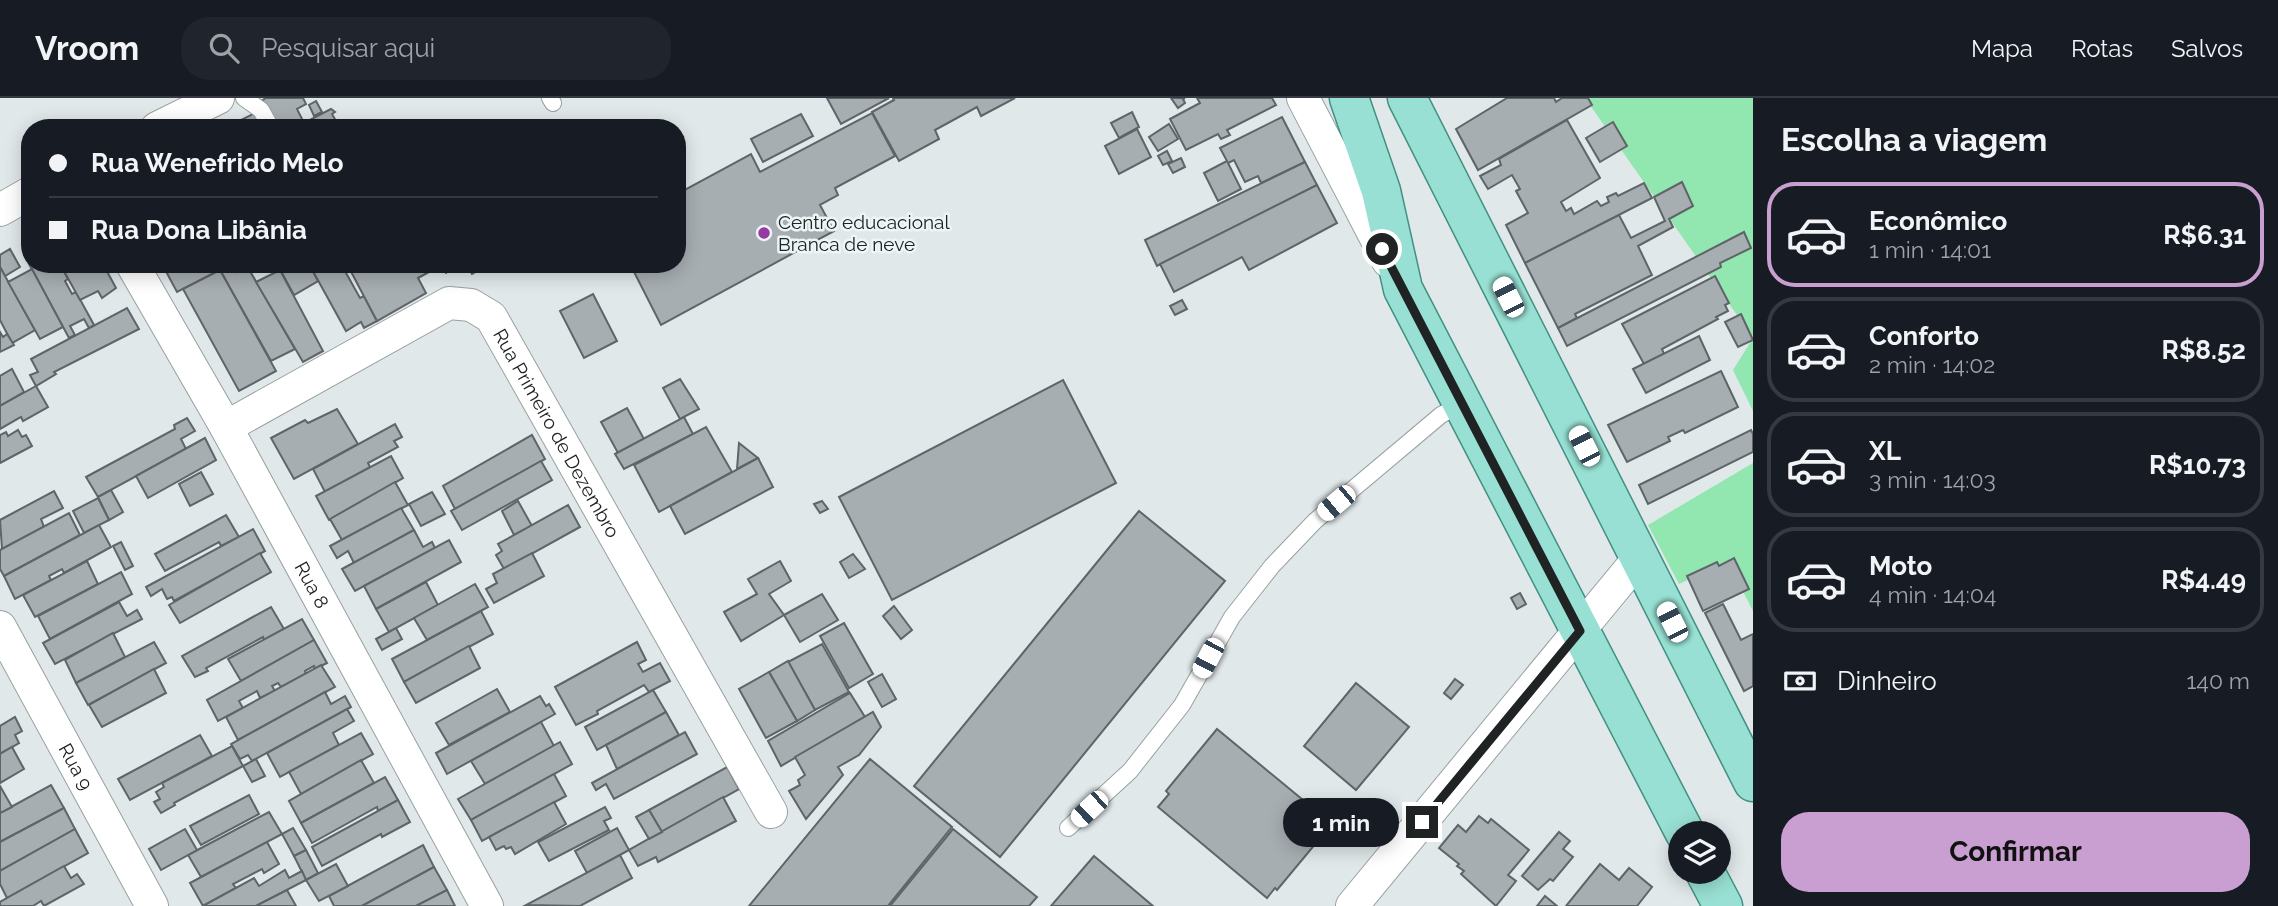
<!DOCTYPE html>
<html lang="pt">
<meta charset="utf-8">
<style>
body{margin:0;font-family:Raleway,sans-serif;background:#20242c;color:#f1f3f6;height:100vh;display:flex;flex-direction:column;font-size:26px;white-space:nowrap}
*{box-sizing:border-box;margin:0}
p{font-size:23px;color:#9ea1a6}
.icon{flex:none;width:38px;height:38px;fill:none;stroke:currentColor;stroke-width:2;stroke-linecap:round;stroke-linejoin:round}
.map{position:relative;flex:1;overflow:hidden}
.drawer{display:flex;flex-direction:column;background:#171b24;width:525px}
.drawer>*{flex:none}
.banner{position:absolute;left:21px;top:21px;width:665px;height:154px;border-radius:28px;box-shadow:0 4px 18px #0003;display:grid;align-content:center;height:154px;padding:0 28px;background:#171b24}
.buttons{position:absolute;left:1668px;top:723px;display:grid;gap:14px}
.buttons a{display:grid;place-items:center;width:63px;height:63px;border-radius:50%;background:#171b24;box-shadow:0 4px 18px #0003;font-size:35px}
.end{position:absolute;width:32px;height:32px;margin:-16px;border:9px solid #202323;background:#fff;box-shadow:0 0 0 4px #fff}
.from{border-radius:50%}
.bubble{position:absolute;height:49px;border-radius:24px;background:#171b24;box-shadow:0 4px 18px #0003;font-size:23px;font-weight:700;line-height:49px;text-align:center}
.car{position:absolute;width:21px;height:42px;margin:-21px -10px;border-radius:9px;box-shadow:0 0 5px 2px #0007;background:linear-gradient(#fff 24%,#345 0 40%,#fff 0 76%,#345 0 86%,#fff 0)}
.banner b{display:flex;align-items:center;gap:24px;height:66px;font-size:26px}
.banner b+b{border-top:2px solid #363941}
.banner i{width:18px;height:18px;background:#f1f3f6}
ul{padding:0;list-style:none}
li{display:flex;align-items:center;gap:21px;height:105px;margin:0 14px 10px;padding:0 14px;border:4px solid #363941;border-radius:28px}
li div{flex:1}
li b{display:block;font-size:26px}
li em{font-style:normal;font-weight:700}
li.on{border-color:#c89fd0}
li>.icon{width:63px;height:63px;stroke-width:1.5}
h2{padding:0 28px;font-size:32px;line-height:84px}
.pay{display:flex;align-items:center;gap:18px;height:77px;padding:0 28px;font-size:26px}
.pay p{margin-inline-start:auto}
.button{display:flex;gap:14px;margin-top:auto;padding:14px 28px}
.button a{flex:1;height:80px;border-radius:28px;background:#c89fd0;color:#111;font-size:28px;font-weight:700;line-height:80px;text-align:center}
header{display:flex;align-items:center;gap:42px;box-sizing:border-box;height:98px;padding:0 35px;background:#171b24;border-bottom:2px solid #363941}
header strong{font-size:33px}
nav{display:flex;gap:38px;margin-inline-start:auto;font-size:24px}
.search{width:490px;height:63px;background:#20242c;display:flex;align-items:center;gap:18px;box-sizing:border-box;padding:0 24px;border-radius:28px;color:#9ea1a6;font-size:26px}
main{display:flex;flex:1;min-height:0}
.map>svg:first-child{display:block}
.green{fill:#92e7b1}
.building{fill:#a7aeb1;stroke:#5e6467;stroke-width:2}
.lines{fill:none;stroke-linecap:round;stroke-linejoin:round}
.lane-casing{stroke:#98a0a0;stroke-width:18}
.street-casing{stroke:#98a0a0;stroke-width:34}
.primary-casing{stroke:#429083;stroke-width:41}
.lane{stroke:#fff;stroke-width:16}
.street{stroke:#fff;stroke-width:32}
.primary{stroke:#98e0d3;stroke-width:38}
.route{stroke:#202323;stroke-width:9}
.poi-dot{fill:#9739a2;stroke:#edf5f6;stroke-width:2.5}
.labels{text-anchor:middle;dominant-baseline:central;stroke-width:5;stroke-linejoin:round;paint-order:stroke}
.poi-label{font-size:19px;fill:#202323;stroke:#edf5f6;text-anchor:start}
.street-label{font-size:19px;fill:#202323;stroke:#edf5f6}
</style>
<header>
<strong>Vroom</strong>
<div class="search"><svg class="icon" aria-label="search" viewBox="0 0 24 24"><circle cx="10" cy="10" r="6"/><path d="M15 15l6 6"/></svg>Pesquisar aqui</div>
<nav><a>Mapa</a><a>Rotas</a><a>Salvos</a></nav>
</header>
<main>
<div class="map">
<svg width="1753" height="808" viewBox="0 0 1753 808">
<rect width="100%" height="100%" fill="#e0e8e9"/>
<g class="green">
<path d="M1585,0h168v240z"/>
<path d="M1753,240v73l-20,-41z"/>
<path d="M1753,365v148l-25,-49 -49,22 -31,-59z"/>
</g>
<g class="building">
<path d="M266,0h37l3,6 -9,5 7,14 27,-14 4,3 -3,2 8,14h-65l-14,-27z"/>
<path d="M827,0h62l-48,26z"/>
<path d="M893,0h122l-34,18 -4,-9 -42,23 4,9 -40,22 -27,-49 22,-12z"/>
<path d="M1171,0h14l-2,1 2,4 -7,5z"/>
<path d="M1197,0h75l4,7 -49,25 3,5 -9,4 -3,-5 -32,16 -16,-31 30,-16z"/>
<path d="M1507,0h47l2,4 6,-4h26l4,7 -114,65 -22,-41z"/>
<path d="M316,3l6,11 -8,4 -5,-11z"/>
<path d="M259,13l9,17h-33l-2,-4z"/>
<path d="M1132,14l7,15 -20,11 -8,-15z"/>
<path d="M872,15l23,43 -60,32 3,7 -18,10 14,26 -173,94 -31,-61h47v-70l74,-40 9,18z"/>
<path d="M801,16l12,22 -50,26 -12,-23z"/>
<path d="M1282,19l23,45 -44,21 -3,-7 -13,6 -11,-22 -6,3 13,26 -23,12 -14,-28 23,-12 -7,-13z"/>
<path d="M1567,22l33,58 -39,24 5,9 5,-3 3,6 23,-13 4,5 8,-4 -2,-5 9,-4 2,3 26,-13 8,15 -127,65 -19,-38 22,-12 -12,-22 4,-2 -8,-14 -24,14 -8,-13 21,-11 -2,-6z"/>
<path d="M1613,24l14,24 -27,16 -14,-24z"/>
<path d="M1169,26l9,15 -20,12 -9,-14z"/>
<path d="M1137,31l14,28 -32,17 -14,-28z"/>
<path d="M1167,53l5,10 -9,4 -5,-9z"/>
<path d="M1181,60l4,9 -12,6 -5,-9z"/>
<path d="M1305,64l12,23 -160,81 -12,-26z"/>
<path d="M1682,84l11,24 -24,13 4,8 -35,19 14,29 -77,39 2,4 -19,10 -33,-65 94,-48 12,23 34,-17 -11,-24z"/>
<path d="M1317,87l20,38 -88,47 -7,-13 -68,35 -14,-28z"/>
<path d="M1744,134l7,16 -31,15 1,4 -154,79 -9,-18z"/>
<path d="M10,151l10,18 -15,9 -5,-9v-12z"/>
<path d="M29,166h31l8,15 -3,2 7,13 4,-2 18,33 -5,3 -5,-9 -14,7 5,9 -6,3z"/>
<path d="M60,166h43l13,24 -14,10 -4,-7 -18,9z"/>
<path d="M162,166h55l3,6 -43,22z"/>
<path d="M231,166h3l3,8 10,-6 48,83 -24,12 -51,-91z"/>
<path d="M277,166h32l9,17 -24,14z"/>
<path d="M309,166h32l19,34 4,-2 13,25 -13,7 -3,-6 -15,9z"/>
<path d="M347,166h78l4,8 -11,6 8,15 -49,28z"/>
<path d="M440,166h21l-15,9z"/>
<path d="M466,166h24l-18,10z"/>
<path d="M0,169l35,63 -23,13 -12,-23z"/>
<path d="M32,171l31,58 -23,12 -32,-57z"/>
<path d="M220,172l56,101 -37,20 -56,-102z"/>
<path d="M280,172l43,81 -20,11 -47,-80z"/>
<path d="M1715,178l14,27 -4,2 3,6 -12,6 2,2 -56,30 2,5 -20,10 -22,-40z"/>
<path d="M593,196l24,47 -33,17 -24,-47z"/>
<path d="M1182,202l5,9 -12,6 -5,-9z"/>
<path d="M127,210l12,21 -85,43 2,2 -20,12 -6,-11 8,-3 -7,-13z"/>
<path d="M1741,216l12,26 -15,7 -13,-25z"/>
<path d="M0,234l3,5 4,-3 7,11 -14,7z"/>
<path d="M1699,238l11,24 -64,33 -13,-24z"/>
<path d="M12,271l12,23 -24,14v-30z"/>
<path d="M1721,273l17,36 -53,26 -2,-3 -15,7 2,4 -43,21 -19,-37z"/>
<path d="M680,281l19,30 -19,10 -17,-31z"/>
<path d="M1063,282l53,103 -224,117 -53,-103z"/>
<path d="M36,288l12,21 -25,14 -2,-4 -21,12v-23z"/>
<path d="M627,310l17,31 -26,14 -17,-31z"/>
<path d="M337,311l21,35 -64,35 -23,-41 34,-18 3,3z"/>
<path d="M684,319l9,17 -69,35 -9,-15z"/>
<path d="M187,320l8,13 -14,8 5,10 -88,48 -12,-20 89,-48 -1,-4z"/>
<path d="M395,326l7,13 -8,4 4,6 -30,16 2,4 -45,25 -12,-23z"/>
<path d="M706,329l26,45 -73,40 -25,-47z"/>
<path d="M18,332l4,7 4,-2 6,11 -32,17v-28l6,-3 2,4z"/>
<path d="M1751,332l2,4v18l-105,52 -9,-19z"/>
<path d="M532,337l13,24 -90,50 -12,-23z"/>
<path d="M205,340l11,22 -68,38 -12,-22z"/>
<path d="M739,345l19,15 -21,11z"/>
<path d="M391,358l12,22 -74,42 -13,-24z"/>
<path d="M758,360l15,29 -88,47 -15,-28z"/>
<path d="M541,363l11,19 -90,50 -11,-19z"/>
<path d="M201,374l12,22 -23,12 -11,-22z"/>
<path d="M395,384l13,23 -66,35 -12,-21z"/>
<path d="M111,392l12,22 -14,8 -11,-23z"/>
<path d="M54,393l9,17 -22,11 3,8 -42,22 -2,-29z"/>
<path d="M432,394l13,22 -24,12 -12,-22z"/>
<path d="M98,400l11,22 -25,13 -11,-22z"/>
<path d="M518,403l14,25 -18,9 -12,-24z"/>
<path d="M822,403l6,8 -8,4 -6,-9z"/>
<path d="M568,407l12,22 -76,42 -8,-14 6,-4 -4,-7z"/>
<path d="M401,410l13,22 -60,33 -6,-12 -11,7 -7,-12z"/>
<path d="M1139,413l86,70 -225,276 -86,-71z"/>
<path d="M69,415l11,22 -76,41 -4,-7v-19z"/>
<path d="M226,417l13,22 -18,9 -2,-4 -54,29 -10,-17z"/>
<path d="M99,427l12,22 -47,26 -2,-4 -13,7 2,4 -36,19 -11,-23z"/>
<path d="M253,431l12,22 -91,50 -2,-4 -5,2 -5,-10 -11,7 -5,-9z"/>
<path d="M414,432l9,17 9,-5 3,6 -80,43 -13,-22z"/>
<path d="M449,442l12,22 -85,47 -12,-23z"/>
<path d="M121,444l12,24 -8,4 -12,-24z"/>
<path d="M260,455l11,19 -91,51 -11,-18z"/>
<path d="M532,455l12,23 -50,27 -8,-14 11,-6 -4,-9z"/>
<path d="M853,456l12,15 -16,9 -9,-16z"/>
<path d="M1734,460l15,31 -46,22 -16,-35 30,-14 2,4z"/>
<path d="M87,463l11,23 -63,33 -12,-22z"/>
<path d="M780,463l11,20 -22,13 15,21 -43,26 -17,-29 33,-18 -9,-15z"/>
<path d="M121,474l11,22 -82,45 -12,-23z"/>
<path d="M426,484l12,23 -49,27 -13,-23z"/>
<path d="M475,486l13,23 -61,33 -13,-22z"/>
<path d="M1520,495l6,11 -9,5 -6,-11z"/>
<path d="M822,496l16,26 -38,22 -16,-27z"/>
<path d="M119,504l8,14 10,-6 5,9 -87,45 -12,-21z"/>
<path d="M1723,506l18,36 12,-6v52l-9,5 -39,-78z"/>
<path d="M894,508l18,24 -11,9 -18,-23z"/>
<path d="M271,509l13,22 -20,11 -1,-3 -57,31 2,3 -13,6 -13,-21z"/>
<path d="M481,513l12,23 -89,48 -12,-23z"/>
<path d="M302,521l12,21 -73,41 -13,-22z"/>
<path d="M844,525l29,51 -24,14 -29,-52z"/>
<path d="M396,530l6,11 -20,11 -6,-11z"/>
<path d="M113,535l12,24 -49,26 -11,-23z"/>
<path d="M314,542l13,23 -12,6 -1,-3 -9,5 1,3 -25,13 -3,-4 -6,3 3,5 -15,7 -3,-7 -18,10 4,7 -25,13 -11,-21z"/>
<path d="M154,544l12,21 -78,42 -12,-22z"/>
<path d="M637,544l9,18 -8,4 5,8 17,-9 10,18 -21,11 -5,-7 -47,26 1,3 -22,11 -21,-38z"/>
<path d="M822,546l27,48 -34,18 -27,-48z"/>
<path d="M469,548l11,22 -64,35 -12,-21z"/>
<path d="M788,563l27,49 -18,11 -28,-49z"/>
<path d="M321,567l14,22 -97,53 -12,-23z"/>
<path d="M154,571l12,24 -64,34 -13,-22z"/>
<path d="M769,574l28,49 -31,17 -27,-49z"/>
<path d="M882,576l14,25 -14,8 -14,-25z"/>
<path d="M1455,581l8,6 -12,14 -7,-6z"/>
<path d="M1356,585l53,44 -53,63 -52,-44z"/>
<path d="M497,591l13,23 -61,33 -13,-22z"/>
<path d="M653,592l13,22 -69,38 -12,-23z"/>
<path d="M325,594l6,12 14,-8 6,11 -99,54 -4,-6 -8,4 -9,-15z"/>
<path d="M850,595l15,24 -84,49 -13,-25z"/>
<path d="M540,598l6,10 3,-2 6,10 -108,60 -11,-21z"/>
<path d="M347,611l7,12 -21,12 6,12 -59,32 -13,-24z"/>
<path d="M666,614l13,23 -62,34 -11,-24z"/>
<path d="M873,614l8,15 -22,28 -21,12 5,8 -37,44 -17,-28 11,-6 -2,-5 7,-5 -10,-18z"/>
<path d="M15,619l7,14 -7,4 4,8 -19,11v-28z"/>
<path d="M541,624l13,24 -69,38 -14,-23z"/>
<path d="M1217,631l115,95 -55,66 -2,-2 -8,10 -109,-91 11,-13 -3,-3z"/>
<path d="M685,634l12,22 -83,45 -8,-15 -10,6 -4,-7z"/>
<path d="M361,635l12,21 -72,40 -12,-22z"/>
<path d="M200,637l12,21 -82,44 -12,-21z"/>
<path d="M560,644l12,22 -101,56 -13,-21z"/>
<path d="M232,648l11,20 -69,37 1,2 -14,8 -7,-11 6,-3 -4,-7 8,-5 -2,-4z"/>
<path d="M12,649l12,22 -24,14v-29z"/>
<path d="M256,661l9,17 -13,6 -9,-16z"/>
<path d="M870,661l82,68 -64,79h-139z"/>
<path d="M361,662l13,23 -73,40 -12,-22z"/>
<path d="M727,669l12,22 -77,43 -13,-22z"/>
<path d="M554,676l12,22 -84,45 -11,-21z"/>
<path d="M385,679l13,23 -20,11 -1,-4 -65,36 -11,-20z"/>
<path d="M51,687l13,23 -64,34v-29z"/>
<path d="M0,688l12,21 -12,6z"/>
<path d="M249,697l10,19 -58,31 -11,-19z"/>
<path d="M723,699l13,24 -78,41 -2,-5 -18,9 -9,-16z"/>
<path d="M398,702l12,22 -28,15 -1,-3 -59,32 -10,-19z"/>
<path d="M554,704l12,22 -51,30 -4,-7 -5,2 -2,-3 -8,4 -7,-13z"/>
<path d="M605,709l6,11 -7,3 5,9 -60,31 -11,-19z"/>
<path d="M64,710l11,21 -75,42v-29z"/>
<path d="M649,712l13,22 -13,7 -13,-22z"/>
<path d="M269,714l13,22 -81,43 -13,-22z"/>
<path d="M1479,718l9,7 3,-4 38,31 -21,25 8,6 -20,25 -35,-32 3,-3 -7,-5 2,-2 -20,-16 19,-23 8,7z"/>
<path d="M293,730l13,22 -12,6 -12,-22z"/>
<path d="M617,730l12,22 -42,23 -12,-22z"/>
<path d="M75,731l13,24 -81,45 -7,-14v-13z"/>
<path d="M185,731l12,21 -36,20 -12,-21z"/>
<path d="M953,731l84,68 -8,9h-139z"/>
<path d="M1559,734l11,9 -7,8 10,8 -20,24 -3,-2 -12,11 -16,-14z"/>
<path d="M267,744l12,22 -15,9 -2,-4 -29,15 3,4 -33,18 -13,-23z"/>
<path d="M423,747l11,22 -72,39h-28l-5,-10z"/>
<path d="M306,752l12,23 -12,7 -12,-24z"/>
<path d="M620,757l12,23 -52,28 -54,-1z"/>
<path d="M1094,758l59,50h-102z"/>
<path d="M336,766l12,22 -29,15 -13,-21z"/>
<path d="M1600,766l19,16 10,-12 23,19 -15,19h-71z"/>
<path d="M64,768l7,12 6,-4 7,10 -40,22 -3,-5 -8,5h-33v-4z"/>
<path d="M434,769l13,23 -31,16h-54z"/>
<path d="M285,772l4,8 13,-7 4,9 -50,26h-53l51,-28 5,8z"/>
<path d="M287,792l9,16h-40z"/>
<path d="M447,792l8,16h-39z"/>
<path d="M1545,798l12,10h-20z"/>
</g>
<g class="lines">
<g class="lane-casing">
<g id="lane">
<path d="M244,0l17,12 10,18"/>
<path d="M550,0l3,5"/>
<path d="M1068,730l62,-57 52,-66 50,-88 40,-51 43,-45 126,-106 20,-11"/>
</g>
</g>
<g class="street-casing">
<g id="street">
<path d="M1303,0l85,163"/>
<path d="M157,30l61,-30"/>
<path d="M0,112l30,-17"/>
<path id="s1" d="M132,166l94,163 261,479"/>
<path id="s2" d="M226,329l223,-124 22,2 20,12 280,495"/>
<path id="s3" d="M0,529l152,279"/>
<path d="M1352,808l288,-349"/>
</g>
</g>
<g class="primary-casing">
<g id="primary">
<path d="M1349,0l32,93 22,98 282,544"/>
<path d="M1407,0l346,684"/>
<path d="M1705,774l18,34"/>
</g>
</g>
<use href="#lane" class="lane"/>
<use href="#street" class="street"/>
<use href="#primary" class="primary"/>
</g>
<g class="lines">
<path class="route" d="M1382,151l198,382 -158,191"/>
</g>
<circle class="poi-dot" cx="764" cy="135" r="7"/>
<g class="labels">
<g class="poi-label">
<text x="778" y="124">Centro educacional<tspan x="778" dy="22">Branca de neve</tspan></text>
</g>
<g class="street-label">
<text stroke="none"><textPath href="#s2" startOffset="434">Rua Primeiro de Dezembro</textPath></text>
<text stroke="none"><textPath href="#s1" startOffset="368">Rua 8</textPath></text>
<text stroke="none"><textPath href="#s3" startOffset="159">Rua 9</textPath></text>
</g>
</g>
</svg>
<div class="buttons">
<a><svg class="icon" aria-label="layers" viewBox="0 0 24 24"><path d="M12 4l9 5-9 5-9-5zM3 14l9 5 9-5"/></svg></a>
</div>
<i class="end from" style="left:1382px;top:151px"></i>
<i class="end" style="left:1422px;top:724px"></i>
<div class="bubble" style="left:1283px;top:700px;width:116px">1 min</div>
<i class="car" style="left:1508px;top:199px;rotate:333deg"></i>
<i class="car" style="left:1584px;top:348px;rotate:333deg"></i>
<i class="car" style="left:1336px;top:405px;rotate:230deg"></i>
<i class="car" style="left:1672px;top:524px;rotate:333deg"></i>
<i class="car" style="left:1208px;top:560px;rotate:208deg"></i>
<i class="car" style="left:1089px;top:711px;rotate:227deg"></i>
<div class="banner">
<b><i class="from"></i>Rua Wenefrido Melo</b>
<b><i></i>Rua Dona Libânia</b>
</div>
</div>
<section class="drawer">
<h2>Escolha a viagem</h2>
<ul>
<li class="on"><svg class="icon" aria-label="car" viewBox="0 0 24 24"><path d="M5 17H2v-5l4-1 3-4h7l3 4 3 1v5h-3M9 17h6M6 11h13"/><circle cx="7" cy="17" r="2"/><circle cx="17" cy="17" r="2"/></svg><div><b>Econômico</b><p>1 min · 14:01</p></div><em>R$6.31</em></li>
<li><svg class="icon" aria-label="car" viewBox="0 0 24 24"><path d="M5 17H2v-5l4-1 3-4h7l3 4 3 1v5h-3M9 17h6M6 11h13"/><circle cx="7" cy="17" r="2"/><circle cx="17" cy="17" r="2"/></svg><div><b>Conforto</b><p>2 min · 14:02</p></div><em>R$8.52</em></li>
<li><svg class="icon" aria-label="car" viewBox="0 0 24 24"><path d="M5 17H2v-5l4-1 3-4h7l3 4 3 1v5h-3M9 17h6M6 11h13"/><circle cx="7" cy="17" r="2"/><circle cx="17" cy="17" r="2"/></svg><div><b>XL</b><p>3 min · 14:03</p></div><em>R$10.73</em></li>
<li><svg class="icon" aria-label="car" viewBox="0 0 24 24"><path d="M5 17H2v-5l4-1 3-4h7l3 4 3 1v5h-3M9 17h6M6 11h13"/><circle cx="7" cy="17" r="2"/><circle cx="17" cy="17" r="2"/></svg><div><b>Moto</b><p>4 min · 14:04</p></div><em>R$4.49</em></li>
</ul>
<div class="pay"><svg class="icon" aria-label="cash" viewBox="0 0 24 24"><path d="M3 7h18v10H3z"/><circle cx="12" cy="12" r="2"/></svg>Dinheiro<p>140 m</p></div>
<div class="button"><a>Confirmar</a></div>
</section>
</main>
